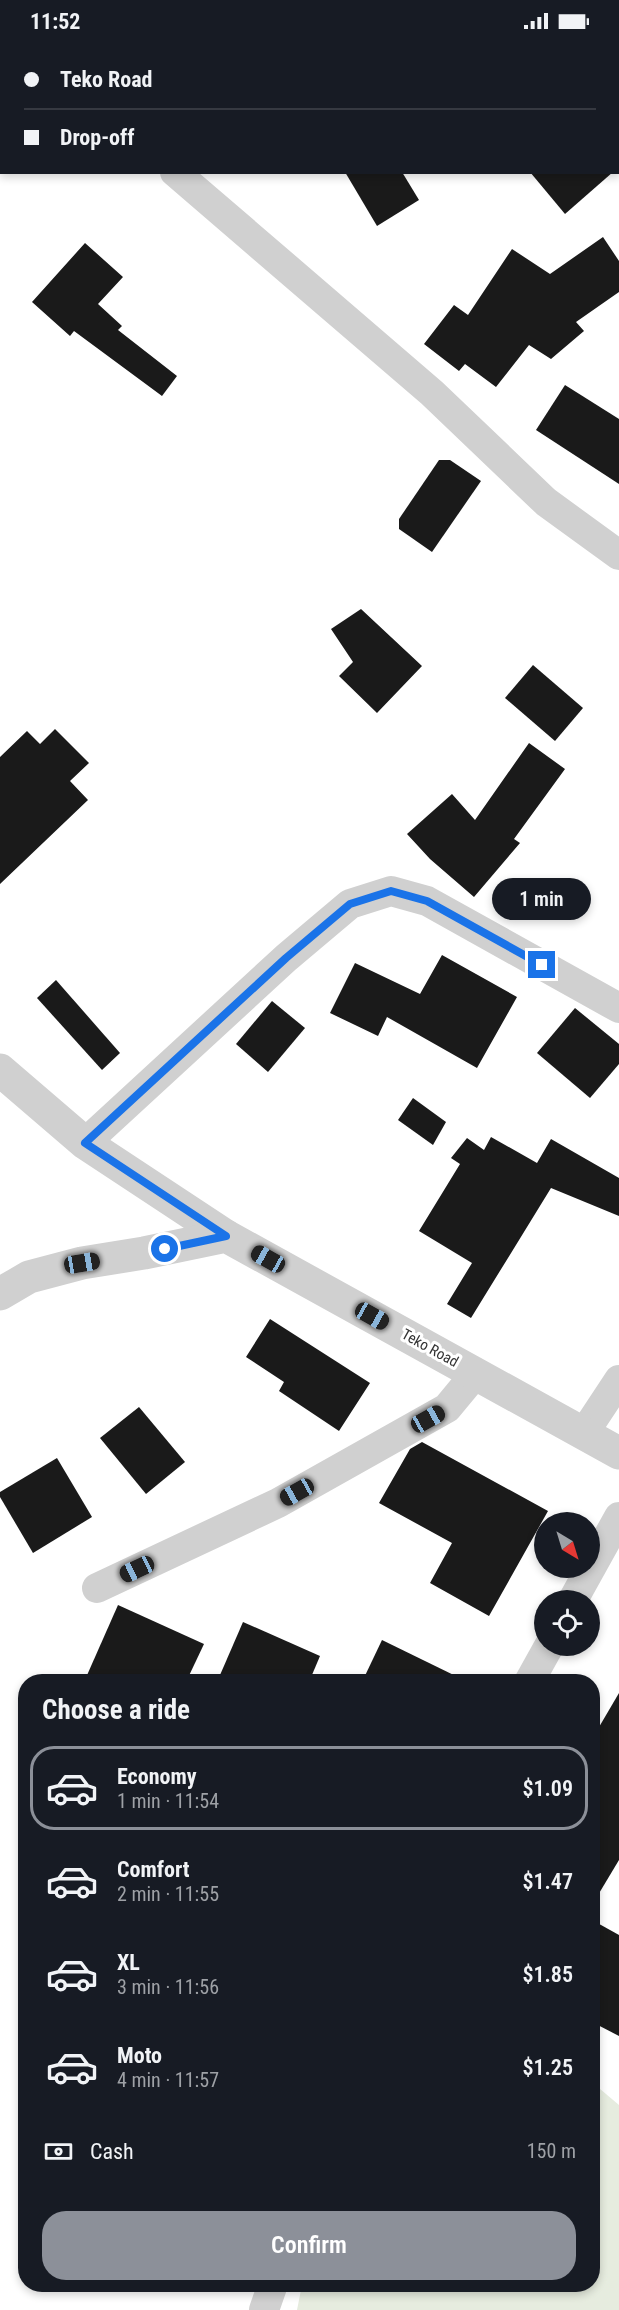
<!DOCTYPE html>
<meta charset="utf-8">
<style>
body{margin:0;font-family:"Roboto Condensed",sans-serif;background:#20242c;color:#f1f3f6;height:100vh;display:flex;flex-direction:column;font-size:22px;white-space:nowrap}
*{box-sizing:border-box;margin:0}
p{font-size:20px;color:#9ea1a6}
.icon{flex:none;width:33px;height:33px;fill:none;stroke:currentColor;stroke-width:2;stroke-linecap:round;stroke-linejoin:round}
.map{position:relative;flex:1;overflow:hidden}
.sheet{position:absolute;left:18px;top:1632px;width:582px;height:618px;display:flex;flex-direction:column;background:#171b24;border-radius:24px;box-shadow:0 3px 9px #0003}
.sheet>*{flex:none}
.hud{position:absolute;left:0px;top:0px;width:620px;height:132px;box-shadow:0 3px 9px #0003;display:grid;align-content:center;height:132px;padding:0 24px;background:#171b24}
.needle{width:39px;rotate:142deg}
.fabs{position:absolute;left:534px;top:1470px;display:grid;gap:12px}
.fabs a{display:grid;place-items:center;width:66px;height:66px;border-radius:50%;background:#171b24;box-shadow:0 3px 9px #0003;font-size:30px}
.end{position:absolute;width:27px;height:27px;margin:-14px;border:8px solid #1a73e8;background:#fff;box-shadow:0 0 0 3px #fff}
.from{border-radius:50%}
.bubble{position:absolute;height:42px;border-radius:21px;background:#171b24;box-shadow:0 3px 9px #0003;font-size:20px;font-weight:600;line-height:42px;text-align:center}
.car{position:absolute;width:18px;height:36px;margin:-18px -9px;border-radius:8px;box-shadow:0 0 4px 2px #0007;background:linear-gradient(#222 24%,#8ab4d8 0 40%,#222 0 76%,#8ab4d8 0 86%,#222 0)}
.hud b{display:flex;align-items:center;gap:21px;height:57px;font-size:22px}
.hud b+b{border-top:2px solid #363941}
.hud i{width:15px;height:15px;background:#f1f3f6}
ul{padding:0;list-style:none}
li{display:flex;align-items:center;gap:18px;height:84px;margin:0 12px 9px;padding:0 12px;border:3px solid transparent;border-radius:24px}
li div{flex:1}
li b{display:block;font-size:22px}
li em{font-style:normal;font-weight:600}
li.current{border-color:#8c9099}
li>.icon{width:54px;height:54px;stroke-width:1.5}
h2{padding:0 24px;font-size:27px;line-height:72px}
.pay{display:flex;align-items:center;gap:15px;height:66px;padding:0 24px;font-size:22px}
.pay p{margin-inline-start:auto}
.action{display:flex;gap:12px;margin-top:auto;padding:12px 24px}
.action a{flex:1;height:69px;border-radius:24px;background:#8c9099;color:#fff;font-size:24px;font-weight:600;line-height:69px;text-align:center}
.status{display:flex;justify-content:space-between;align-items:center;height:42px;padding:0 30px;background:#171b24;direction:ltr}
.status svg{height:16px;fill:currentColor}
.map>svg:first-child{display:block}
.green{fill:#e6ecdf}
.building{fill:#1a1a1a}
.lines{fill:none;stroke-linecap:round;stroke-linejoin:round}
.minor{stroke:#d0d0d0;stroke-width:30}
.tertiary{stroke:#d0d0d0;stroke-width:33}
.route{stroke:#1a73e8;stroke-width:8}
.labels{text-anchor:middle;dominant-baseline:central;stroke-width:6;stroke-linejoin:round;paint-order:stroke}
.street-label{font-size:15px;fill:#333;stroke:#fff}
</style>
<div class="status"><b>11:52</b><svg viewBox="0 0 49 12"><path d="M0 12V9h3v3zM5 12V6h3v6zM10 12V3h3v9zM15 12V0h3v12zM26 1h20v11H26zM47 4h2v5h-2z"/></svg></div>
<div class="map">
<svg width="619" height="2268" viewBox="0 0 619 2268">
<rect width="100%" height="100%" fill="#fff"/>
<path class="green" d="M593,2041l26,22v205h-322l5,-25 290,-1z"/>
<g class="building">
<path d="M345,130h57l17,28 -42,26z"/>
<path d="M530,130h83l-48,42z"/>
<path d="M603,195l16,24v31l-43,30 8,9 -33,28 -22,-14 -33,42 -31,-23 -6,7 -35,-27 30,-39 14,10 44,-66 38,25z"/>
<path d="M85,201l38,34 -25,27 24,22 -4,4 59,46 -15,20 -88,-65 -4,5 -38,-34z"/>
<path d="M565,343l54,34v65l-83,-54z"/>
<path d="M439,418h11l31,21 -49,71 -33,-23v-10z"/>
<path d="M361,567l61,57 -45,47 -38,-37 14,-14 -22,-33z"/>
<path d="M533,623l50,43 -28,33 -50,-43z"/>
<path d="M55,687l34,34 -19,18 18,19 -88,84v-127l27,-26 13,13z"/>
<path d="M529,701l36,26 -51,70 6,4 -46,54 -44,-38 -23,-25 45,-40 23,26z"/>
<path d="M442,913l75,42 -40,71 -90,-51 -9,19 -48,-23 25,-50 65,31z"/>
<path d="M56,938l64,73 -18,17 -65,-72z"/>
<path d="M272,959l33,27 -37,44 -32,-28z"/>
<path d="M575,966l44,36v20l-29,34 -53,-45z"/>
<path d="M413,1056l33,24 -13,23 -35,-25z"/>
<path d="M491,1095l46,26 14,-24 68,39v38l-68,-28 -80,130 -24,-14 25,-41 -53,-32 41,-67 -9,-6 16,-20 17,12z"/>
<path d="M270,1277l100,64 -31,48 -60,-40 5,-9 -38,-25z"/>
<path d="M139,1365l46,55 -39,32 -46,-56z"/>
<path d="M422,1400l126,69 -59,105 -59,-33 22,-40 -73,-40 31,-54z"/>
<path d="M57,1416l35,59 -59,36 -33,-56v-5z"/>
<path d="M118,1563l86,39 -18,38h-102z"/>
<path d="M243,1580l77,34 -11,26h-92z"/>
<path d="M382,1598l86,42h-106z"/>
<path d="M619,1651v167l-27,45v-166z"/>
<path d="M592,1878l27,15v101l-27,-14z"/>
</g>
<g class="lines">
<g class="minor">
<path d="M15,0l2,2"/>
<path d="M532,0l2,2"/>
<path d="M618,89l1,1"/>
<path d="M175,130l257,221 114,109 73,53"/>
<path d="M85,1101l201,-185 64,-54 41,-13 36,10 192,107"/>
<path d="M584,1391l35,-53"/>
<path d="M97,1546l181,-85 169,-95 29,-35"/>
<path d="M573,1558l46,-83"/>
<path d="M529,1640l20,-36"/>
<path d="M264,2268l9,-26"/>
</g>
<g class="tertiary">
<path d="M0,1028l85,73 141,93"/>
<path d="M0,1252l29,-17 53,-14 62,-10 82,-17 393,217"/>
</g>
</g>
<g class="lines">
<path class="route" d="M165,1207l61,-13 -141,-93 201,-185 64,-54 41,-13 36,10 115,64"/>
</g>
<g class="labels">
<g class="street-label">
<text transform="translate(430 1306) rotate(29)">Teko Road</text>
</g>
</g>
</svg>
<div class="fabs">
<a><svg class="needle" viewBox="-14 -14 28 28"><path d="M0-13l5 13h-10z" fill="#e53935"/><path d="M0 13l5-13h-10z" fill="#9ea1a6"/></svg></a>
<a><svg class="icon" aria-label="locate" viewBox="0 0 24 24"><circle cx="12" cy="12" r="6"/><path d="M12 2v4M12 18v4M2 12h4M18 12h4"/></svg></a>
</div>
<i class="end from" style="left:165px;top:1207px"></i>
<i class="end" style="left:542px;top:923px"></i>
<div class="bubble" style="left:492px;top:836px;width:99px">1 min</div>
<i class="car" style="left:268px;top:1217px;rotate:299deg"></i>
<i class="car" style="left:82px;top:1221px;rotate:81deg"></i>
<i class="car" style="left:372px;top:1274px;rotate:119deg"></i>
<i class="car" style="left:428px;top:1377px;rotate:61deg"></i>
<i class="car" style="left:297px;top:1450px;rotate:241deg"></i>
<i class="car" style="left:137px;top:1527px;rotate:245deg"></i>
<div class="hud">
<b><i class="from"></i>Teko Road</b>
<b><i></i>Drop-off</b>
</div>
<section class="sheet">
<h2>Choose a ride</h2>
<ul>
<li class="current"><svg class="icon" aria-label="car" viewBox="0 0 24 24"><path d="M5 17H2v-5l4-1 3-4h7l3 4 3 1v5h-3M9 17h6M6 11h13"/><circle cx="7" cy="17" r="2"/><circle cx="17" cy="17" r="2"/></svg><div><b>Economy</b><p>1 min · 11:54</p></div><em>$1.09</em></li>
<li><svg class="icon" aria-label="car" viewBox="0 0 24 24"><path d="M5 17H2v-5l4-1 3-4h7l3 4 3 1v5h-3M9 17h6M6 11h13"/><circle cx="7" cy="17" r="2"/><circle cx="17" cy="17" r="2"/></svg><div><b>Comfort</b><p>2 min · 11:55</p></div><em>$1.47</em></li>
<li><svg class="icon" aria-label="car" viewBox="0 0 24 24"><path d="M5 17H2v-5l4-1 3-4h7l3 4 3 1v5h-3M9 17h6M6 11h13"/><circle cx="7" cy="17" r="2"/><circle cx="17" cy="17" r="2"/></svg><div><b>XL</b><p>3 min · 11:56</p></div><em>$1.85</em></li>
<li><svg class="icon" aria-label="car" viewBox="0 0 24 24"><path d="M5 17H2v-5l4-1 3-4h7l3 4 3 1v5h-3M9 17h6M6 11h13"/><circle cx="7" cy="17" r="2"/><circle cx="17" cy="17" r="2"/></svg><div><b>Moto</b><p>4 min · 11:57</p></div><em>$1.25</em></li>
</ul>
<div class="pay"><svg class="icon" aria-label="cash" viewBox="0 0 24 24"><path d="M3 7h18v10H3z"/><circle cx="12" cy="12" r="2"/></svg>Cash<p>150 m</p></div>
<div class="action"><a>Confirm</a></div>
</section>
</div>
